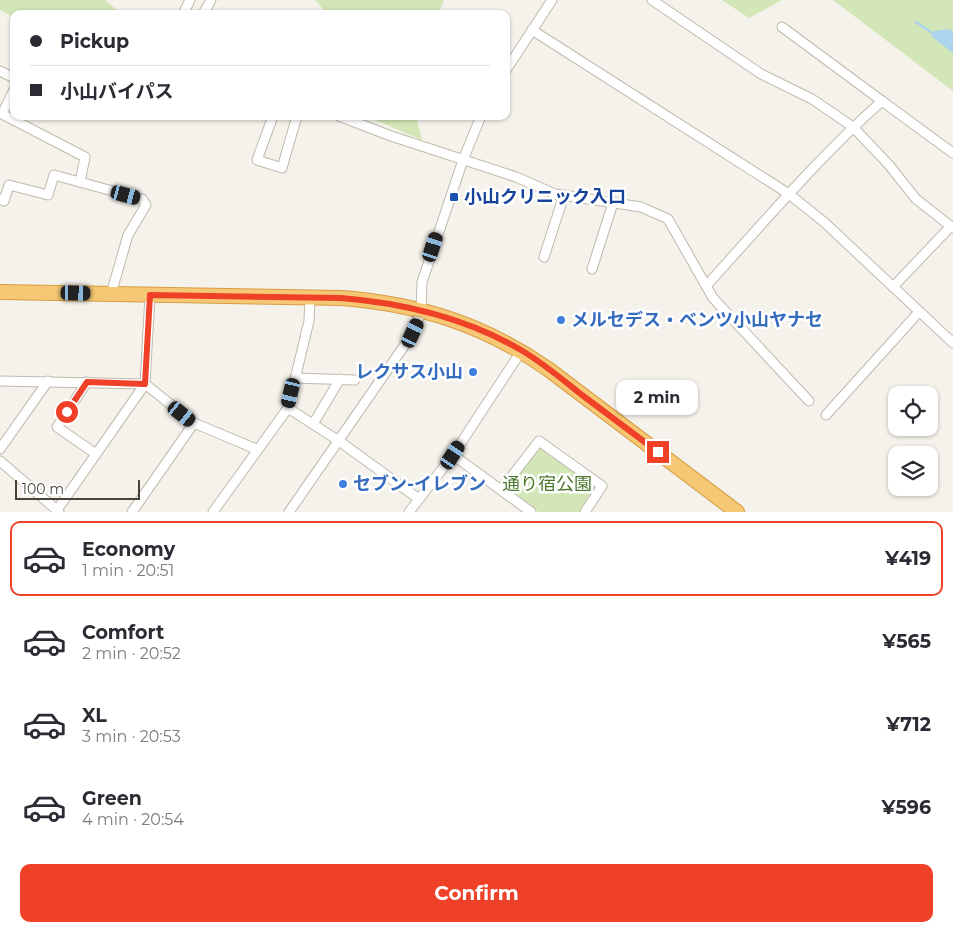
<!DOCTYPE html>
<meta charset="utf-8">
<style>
body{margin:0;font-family:Montserrat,"Noto Sans JP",sans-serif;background:#f7f7f7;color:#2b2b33;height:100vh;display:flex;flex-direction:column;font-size:19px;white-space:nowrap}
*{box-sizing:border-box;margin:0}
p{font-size:16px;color:#7c7c81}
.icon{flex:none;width:28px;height:28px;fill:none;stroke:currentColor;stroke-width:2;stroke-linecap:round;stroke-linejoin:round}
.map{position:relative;height:512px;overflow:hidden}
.side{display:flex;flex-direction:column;background:#fff;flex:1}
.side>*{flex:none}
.banner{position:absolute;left:10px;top:10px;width:500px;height:110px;border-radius:10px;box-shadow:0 1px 4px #0004;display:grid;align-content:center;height:110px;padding:0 20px;background:#fff}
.buttons{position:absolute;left:888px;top:386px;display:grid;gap:10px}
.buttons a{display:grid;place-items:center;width:50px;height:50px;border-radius:10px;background:#fff;box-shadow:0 1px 4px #0004;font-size:25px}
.scale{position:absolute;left:15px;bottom:12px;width:125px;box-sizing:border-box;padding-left:5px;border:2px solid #494239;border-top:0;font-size:14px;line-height:18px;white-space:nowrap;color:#494239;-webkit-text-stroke:4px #fff;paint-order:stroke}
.end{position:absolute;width:22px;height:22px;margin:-11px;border:6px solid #ef4128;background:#fff;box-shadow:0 0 0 2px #fff}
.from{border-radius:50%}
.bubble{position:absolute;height:35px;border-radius:10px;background:#fff;box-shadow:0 1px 4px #0004;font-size:16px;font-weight:700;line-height:35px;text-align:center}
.car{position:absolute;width:15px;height:30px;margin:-15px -8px;border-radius:6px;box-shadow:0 0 4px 1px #0007;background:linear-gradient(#222 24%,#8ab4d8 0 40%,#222 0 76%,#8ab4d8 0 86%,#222 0)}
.banner b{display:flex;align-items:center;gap:18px;height:48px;font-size:19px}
.banner b+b{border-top:1px solid #e1e1e2}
.banner i{width:12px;height:12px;background:#2b2b33}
ul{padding:9px 0 0;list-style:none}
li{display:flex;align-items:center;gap:15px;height:75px;margin:0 10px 8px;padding:0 10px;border:2px solid transparent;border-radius:10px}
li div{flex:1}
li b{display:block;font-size:19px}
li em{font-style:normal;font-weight:700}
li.on{border-color:#ef4128}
li>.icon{width:45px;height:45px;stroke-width:1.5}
.action{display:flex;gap:10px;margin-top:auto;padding:10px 20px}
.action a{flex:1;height:58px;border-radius:10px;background:#ef4128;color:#fff;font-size:20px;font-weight:700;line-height:58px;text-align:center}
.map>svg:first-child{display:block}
.green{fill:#d2e6b7}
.water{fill:#acd4ed}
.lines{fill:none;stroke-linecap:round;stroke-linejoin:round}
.stream{stroke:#acd4ed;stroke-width:2.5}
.minor-casing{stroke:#c0b9ae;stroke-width:11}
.highway-casing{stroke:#d69d44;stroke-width:16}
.minor{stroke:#fff;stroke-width:9}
.highway{stroke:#f6c875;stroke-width:14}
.route{stroke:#ef4128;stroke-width:6}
.transit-dot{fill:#1a4fb4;stroke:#fff;stroke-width:2}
.shop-dot{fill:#3f7fe0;stroke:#fff;stroke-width:2}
.labels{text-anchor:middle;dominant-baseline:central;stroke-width:5;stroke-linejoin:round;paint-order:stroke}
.transit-label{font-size:18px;font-weight:bold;fill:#164399;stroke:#fff;text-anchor:start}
.shop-label{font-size:18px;font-weight:bold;fill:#366cbe;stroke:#fff;text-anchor:start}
.park-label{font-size:18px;fill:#4c782e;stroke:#fff}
</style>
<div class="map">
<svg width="953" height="512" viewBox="0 0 953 512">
<rect width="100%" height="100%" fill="#f5f2eb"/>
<g class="green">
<path d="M0,0h105l16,14h-107v3l-14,-7z"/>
<path d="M315,0h129l-6,14h-111z"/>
<path d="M722,0h60l-33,18z"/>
<path d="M833,0h120v91z"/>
<path d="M366,116h50l6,24z"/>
<path d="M542,447l55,37 2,5 -16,23h-44l-26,-19 -2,-6 26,-39z"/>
</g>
<path class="water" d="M948,29l5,2v22l-22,-17 3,-5z"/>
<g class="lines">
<path class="stream" d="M916,22l18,12"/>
<g class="minor-casing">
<g id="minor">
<path d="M652,0l109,74 51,25 41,28 36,38 27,34 37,29"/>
<path d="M183,14l7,-14"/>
<path d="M203,14l8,-14"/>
<path d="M782,27l100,74"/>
<path d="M532,30l257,164 35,28 129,121"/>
<path d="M506,70l46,-70"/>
<path d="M0,71l14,7"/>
<path d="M14,90l-12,24 83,43 -5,25"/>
<path d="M273,116l-16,44 25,8 15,-52"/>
<path d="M339,116l52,20 125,41 39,17 86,13 27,12 45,79 96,103"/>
<path d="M0,199l4,2 5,-16 39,10 6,-20 88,24 4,6 -18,30 -17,59"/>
<path d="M544,257l20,-62"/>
<path d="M592,269l21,-66"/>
<path d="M707,285c57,-63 112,-128 175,-184l71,52"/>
<path d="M893,287l58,-61"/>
<path d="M295,378l60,2"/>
<path d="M0,381l145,3 49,39 62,26"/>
<path d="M87,382l-30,45 39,27"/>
<path d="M288,408l51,33 80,58"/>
<path d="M826,415l93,-103"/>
<path d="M313,424l27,-45"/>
<path d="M0,449l48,-68"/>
<path d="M453,455l78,57"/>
<path d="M0,461l59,51"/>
<path d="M501,490l38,-49 63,45 -17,26"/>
<path d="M57,510l88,-126 5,-89"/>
<path d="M132,512l62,-89"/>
<path d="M213,512l75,-104 21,-87 1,-24"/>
<path d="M289,512l124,-179 5,-12 3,-11 1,-28 41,-122 18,-44"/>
<path d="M409,512l44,-57 69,-105"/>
</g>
</g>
<g class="highway-casing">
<path id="highway" d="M0,292l341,6c78,6 142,26 207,71l189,143"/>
</g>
<use href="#minor" class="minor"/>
<use href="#highway" class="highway"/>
</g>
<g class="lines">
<path class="route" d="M67,412l20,-30 58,2 5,-89 191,3c62,5 125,20 180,52 22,13 41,29 61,45 25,19 51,38 76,57"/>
</g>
<rect class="transit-dot" x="449" y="192" width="10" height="10" rx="2.5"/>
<g class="shop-dot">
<circle cx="561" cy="320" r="5"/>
<circle cx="473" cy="372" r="5"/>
<circle cx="343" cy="484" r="5"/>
</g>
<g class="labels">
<g class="transit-label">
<text x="464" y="197">小山クリニック入口</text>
</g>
<g class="shop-label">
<text x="571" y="320">メルセデス・ベンツ小山ヤナセ</text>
<text x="463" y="372" text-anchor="end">レクサス小山</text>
<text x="353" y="484">セブン-イレブン</text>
</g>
<g class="park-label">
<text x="547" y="484">通り宿公園</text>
</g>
</g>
</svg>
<div class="buttons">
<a><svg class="icon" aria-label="locate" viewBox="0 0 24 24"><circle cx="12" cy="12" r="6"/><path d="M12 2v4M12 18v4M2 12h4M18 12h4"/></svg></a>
<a><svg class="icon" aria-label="layers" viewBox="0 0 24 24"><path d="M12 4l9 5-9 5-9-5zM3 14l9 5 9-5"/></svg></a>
</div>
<div class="scale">100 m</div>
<i class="end from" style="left:67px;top:412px"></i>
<i class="end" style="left:658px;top:452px"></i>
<div class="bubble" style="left:616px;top:380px;width:82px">2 min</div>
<i class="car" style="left:126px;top:195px;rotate:105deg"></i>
<i class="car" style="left:433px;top:247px;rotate:18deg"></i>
<i class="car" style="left:76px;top:293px;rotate:91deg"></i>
<i class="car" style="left:413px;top:333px;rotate:25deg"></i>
<i class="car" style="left:291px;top:393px;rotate:193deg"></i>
<i class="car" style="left:182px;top:414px;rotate:129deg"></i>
<i class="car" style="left:453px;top:455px;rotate:33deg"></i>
<div class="banner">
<b><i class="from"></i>Pickup</b>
<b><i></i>小山バイパス</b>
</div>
</div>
<section class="side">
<ul>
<li class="on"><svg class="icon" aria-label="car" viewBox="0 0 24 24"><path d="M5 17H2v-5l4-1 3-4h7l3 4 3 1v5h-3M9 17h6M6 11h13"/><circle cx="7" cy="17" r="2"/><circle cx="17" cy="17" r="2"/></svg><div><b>Economy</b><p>1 min · 20:51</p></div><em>¥419</em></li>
<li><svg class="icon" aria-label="car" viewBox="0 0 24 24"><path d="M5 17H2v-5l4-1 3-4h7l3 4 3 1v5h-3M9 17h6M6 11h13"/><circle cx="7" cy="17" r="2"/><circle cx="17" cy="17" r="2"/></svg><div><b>Comfort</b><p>2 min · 20:52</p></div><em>¥565</em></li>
<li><svg class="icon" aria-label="car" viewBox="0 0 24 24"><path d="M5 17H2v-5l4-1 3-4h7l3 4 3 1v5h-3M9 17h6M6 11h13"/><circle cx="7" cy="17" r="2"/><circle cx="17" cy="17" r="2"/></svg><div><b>XL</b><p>3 min · 20:53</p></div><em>¥712</em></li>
<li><svg class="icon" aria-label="car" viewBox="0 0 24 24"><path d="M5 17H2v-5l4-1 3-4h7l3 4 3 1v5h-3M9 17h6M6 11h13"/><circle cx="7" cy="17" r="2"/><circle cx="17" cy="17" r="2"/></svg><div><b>Green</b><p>4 min · 20:54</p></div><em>¥596</em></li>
</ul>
<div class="action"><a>Confirm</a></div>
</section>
